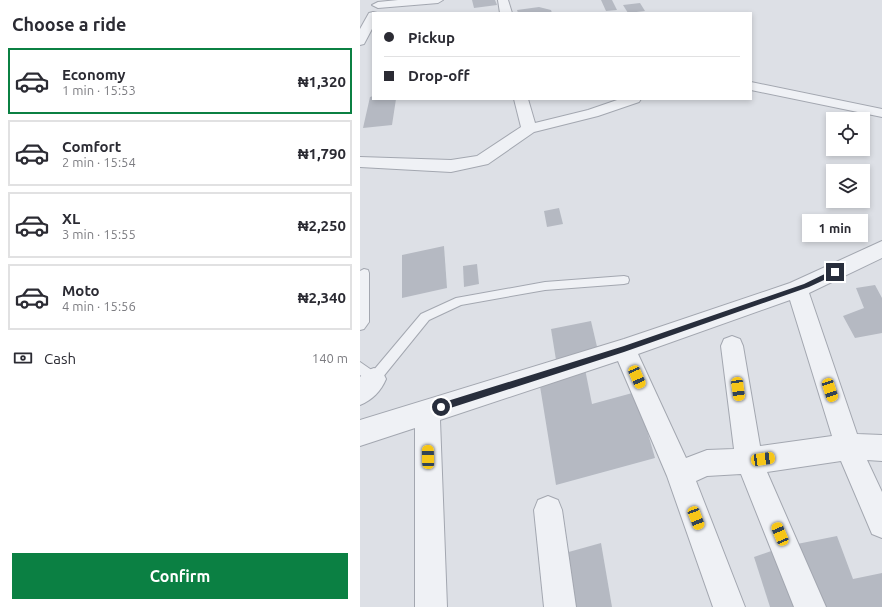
<!DOCTYPE html>
<meta charset="utf-8">
<style>
body{margin:0;font-family:Ubuntu,sans-serif;background:#f7f7f7;color:#2b2b33;height:100vh;display:flex;flex-direction:column;font-size:15px;white-space:nowrap}
*{box-sizing:border-box;margin:0}
p{font-size:13px;color:#7c7c81}
.icon{flex:none;width:22px;height:22px;fill:none;stroke:currentColor;stroke-width:2;stroke-linecap:round;stroke-linejoin:round}
.map{position:relative;flex:1;overflow:hidden}
.details{display:flex;flex-direction:column;background:#fff;width:360px}
.details>*{flex:none}
.hud{position:absolute;left:12px;top:12px;width:380px;height:88px;border-radius:0px;box-shadow:0 2px 6px #0003;display:grid;align-content:center;height:88px;padding:0 12px;background:#fff}
.buttons{position:absolute;left:466px;top:112px;display:grid;gap:8px}
.buttons a{display:grid;place-items:center;width:44px;height:44px;border-radius:0px;background:#fff;box-shadow:0 2px 6px #0003;font-size:20px}
.end{position:absolute;width:18px;height:18px;margin:-9px;border:5px solid #282e3c;background:#fff;box-shadow:0 0 0 2px #fff}
.from{border-radius:50%}
.bubble{position:absolute;height:28px;border-radius:0px;background:#fff;box-shadow:0 2px 6px #0003;font-size:13px;font-weight:700;line-height:28px;text-align:center}
.car{position:absolute;width:12px;height:24px;margin:-12px -6px;border-radius:5px;box-shadow:0 0 3px 1px #0007;background:linear-gradient(#f5c518 24%,#345 0 40%,#f5c518 0 76%,#345 0 86%,#f5c518 0)}
.hud b{display:flex;align-items:center;gap:14px;height:38px;font-size:15px}
.hud b+b{border-top:1px solid #e1e1e2}
.hud i{width:10px;height:10px;background:#2b2b33}
ul{padding:0;list-style:none}
li{display:flex;align-items:center;gap:12px;height:66px;margin:0 8px 6px;padding:0 4px;border:2px solid #e1e1e2;border-radius:0px}
li div{flex:1}
li b{display:block;font-size:15px}
li em{font-style:normal;font-weight:700}
li.selected{border-color:#0b8043}
li>.icon{width:36px;height:36px;stroke-width:1.5}
h2{padding:0 12px;font-size:18px;line-height:48px}
.pay{display:flex;align-items:center;gap:10px;height:44px;padding:0 12px;font-size:15px}
.pay p{margin-inline-start:auto}
.action{display:flex;gap:8px;margin-top:auto;padding:8px 12px}
.action a{flex:1;height:46px;border-radius:0px;background:#0b8043;color:#fff;font-size:16px;font-weight:700;line-height:46px;text-align:center}
main{display:flex;flex:1;min-height:0}
.map>svg:first-child{display:block}
.building{fill:#b5b9c2}
.lines{fill:none;stroke-linecap:round;stroke-linejoin:round}
.lane-casing{stroke:#a3a7b0;stroke-width:2}
.street-casing{stroke:#a3a7b0;stroke-width:2}
.lane{fill:#eff1f5;fill-rule:evenodd}
.street{fill:#eff1f5;fill-rule:evenodd}
.route{fill:#282e3c}
</style>
<main>
<section class="details">
<h2>Choose a ride</h2>
<ul>
<li class="selected"><svg class="icon" aria-label="car" viewBox="0 0 24 24"><path d="M5 17H2v-5l4-1 3-4h7l3 4 3 1v5h-3M9 17h6M6 11h13"/><circle cx="7" cy="17" r="2"/><circle cx="17" cy="17" r="2"/></svg><div><b>Economy</b><p>1 min · 15:53</p></div><em>₦1,320</em></li>
<li><svg class="icon" aria-label="car" viewBox="0 0 24 24"><path d="M5 17H2v-5l4-1 3-4h7l3 4 3 1v5h-3M9 17h6M6 11h13"/><circle cx="7" cy="17" r="2"/><circle cx="17" cy="17" r="2"/></svg><div><b>Comfort</b><p>2 min · 15:54</p></div><em>₦1,790</em></li>
<li><svg class="icon" aria-label="car" viewBox="0 0 24 24"><path d="M5 17H2v-5l4-1 3-4h7l3 4 3 1v5h-3M9 17h6M6 11h13"/><circle cx="7" cy="17" r="2"/><circle cx="17" cy="17" r="2"/></svg><div><b>XL</b><p>3 min · 15:55</p></div><em>₦2,250</em></li>
<li><svg class="icon" aria-label="car" viewBox="0 0 24 24"><path d="M5 17H2v-5l4-1 3-4h7l3 4 3 1v5h-3M9 17h6M6 11h13"/><circle cx="7" cy="17" r="2"/><circle cx="17" cy="17" r="2"/></svg><div><b>Moto</b><p>4 min · 15:56</p></div><em>₦2,340</em></li>
</ul>
<div class="pay"><svg class="icon" aria-label="cash" viewBox="0 0 24 24"><path d="M3 7h18v10H3z"/><circle cx="12" cy="12" r="2"/></svg>Cash<p>140 m</p></div>
<div class="action"><a>Confirm</a></div>
</section>
<div class="map">
<svg width="522" height="607" viewBox="0 0 522 607">
<rect width="100%" height="100%" fill="#dde0e6"/>
<g class="building">
<path d="M112,0h23l2,5 -23,3z"/>
<path d="M241,0h11l5,10 -11,1z"/>
<path d="M280,3l5,8 -17,2 -5,-8z"/>
<path d="M179,7l12,3 1,3h-12l-1,-1 -21,1 -1,-3z"/>
<path d="M13,96v3h23l-4,26 -29,3 7,-31z"/>
<path d="M199,208l4,16 -16,3 -3,-16z"/>
<path d="M84,246l3,42 -45,10v-43z"/>
<path d="M117,264l2,20 -15,3 -1,-21z"/>
<path d="M515,285l7,13v35l-27,5 -12,-22 21,-8 -8,-20z"/>
<path d="M231,321l7,30 -42,9 -5,-31z"/>
<path d="M225,369l7,35 44,-12 19,66 -99,27 -17,-105z"/>
<path d="M477,536l16,43 29,-6v34h-64l-21,-63z"/>
<path d="M241,543l11,64h-40l-7,-54z"/>
<path d="M417,549l22,58h-29l-16,-50z"/>
</g>
<g class="lines">
<g class="lane-casing">
<g id="lane">
<path d="M4,269l4,1 1,3v49l-5,7 -4,1v-59z"/>
<path d="M264,276l4,1 1,3 -1,3 -4,1 -79,6 -84,15 -32,15 -51,63 -4,2 -14,-10v-13l13,9 48,-57 35,-16 89,-16z"/>
</g>
</g>
<g class="street-casing">
<g id="street">
<path d="M38,0h45l-5,3 -60,5 -6,-3 6,-3z"/>
<path d="M138,0h10l4,13h-12z"/>
<path d="M13,12l4,1h-4v14l-9,17 -4,1v-16l9,-16z"/>
<path d="M391,82l131,27v8l-131,-27z"/>
<path d="M154,99h14l7,24 53,-13 32,-11h21l-2,3 -41,14 -64,16 -46,32 -37,8 -91,-5v-10l91,3 26,-4 44,-29z"/>
<path d="M522,241v17l-73,35 48,141 25,1v26l-15,-1 15,32v46l-10,-4 -31,-73 -74,11 59,135h-32l-53,-133 -34,2 -11,5 49,126h-32l-46,-131 -49,-115 -178,59 7,187h-32v-179l-55,18v-26l264,-81 166,-56zM430,300l42,136 -72,10 -17,-100 -3,-7 -8,-3 -8,3 -3,7 13,103 -27,1 -21,8 -48,-104z"/>
<path d="M14,368l8,3 4,8c-5,12 -14,21 -26,26v-28l6,-6z"/>
<path d="M188,496l10,4 4,10 14,97h-32l-10,-97 4,-10z"/>
</g>
</g>
<use href="#lane" class="lane"/>
<use href="#street" class="street"/>
</g>
<path class="route" d="M475,269l2,1v4l-28,13 -185,65 -183,59 -4,-4 4,-4 183,-57 180,-62z"/>
</svg>
<div class="buttons">
<a><svg class="icon" aria-label="locate" viewBox="0 0 24 24"><circle cx="12" cy="12" r="6"/><path d="M12 2v4M12 18v4M2 12h4M18 12h4"/></svg></a>
<a><svg class="icon" aria-label="layers" viewBox="0 0 24 24"><path d="M12 4l9 5-9 5-9-5zM3 14l9 5 9-5"/></svg></a>
</div>
<i class="end from" style="left:81px;top:407px"></i>
<i class="end" style="left:475px;top:272px"></i>
<div class="bubble" style="left:442px;top:214px;width:66px">1 min</div>
<i class="car" style="left:277px;top:377px;rotate:156deg"></i>
<i class="car" style="left:378px;top:389px;rotate:172deg"></i>
<i class="car" style="left:470px;top:390px;rotate:162deg"></i>
<i class="car" style="left:68px;top:457px;rotate:359deg"></i>
<i class="car" style="left:403px;top:459px;rotate:82deg"></i>
<i class="car" style="left:336px;top:518px;rotate:159deg"></i>
<i class="car" style="left:420px;top:534px;rotate:337deg"></i>
<div class="hud">
<b><i class="from"></i>Pickup</b>
<b><i></i>Drop-off</b>
</div>
</div>
</main>
